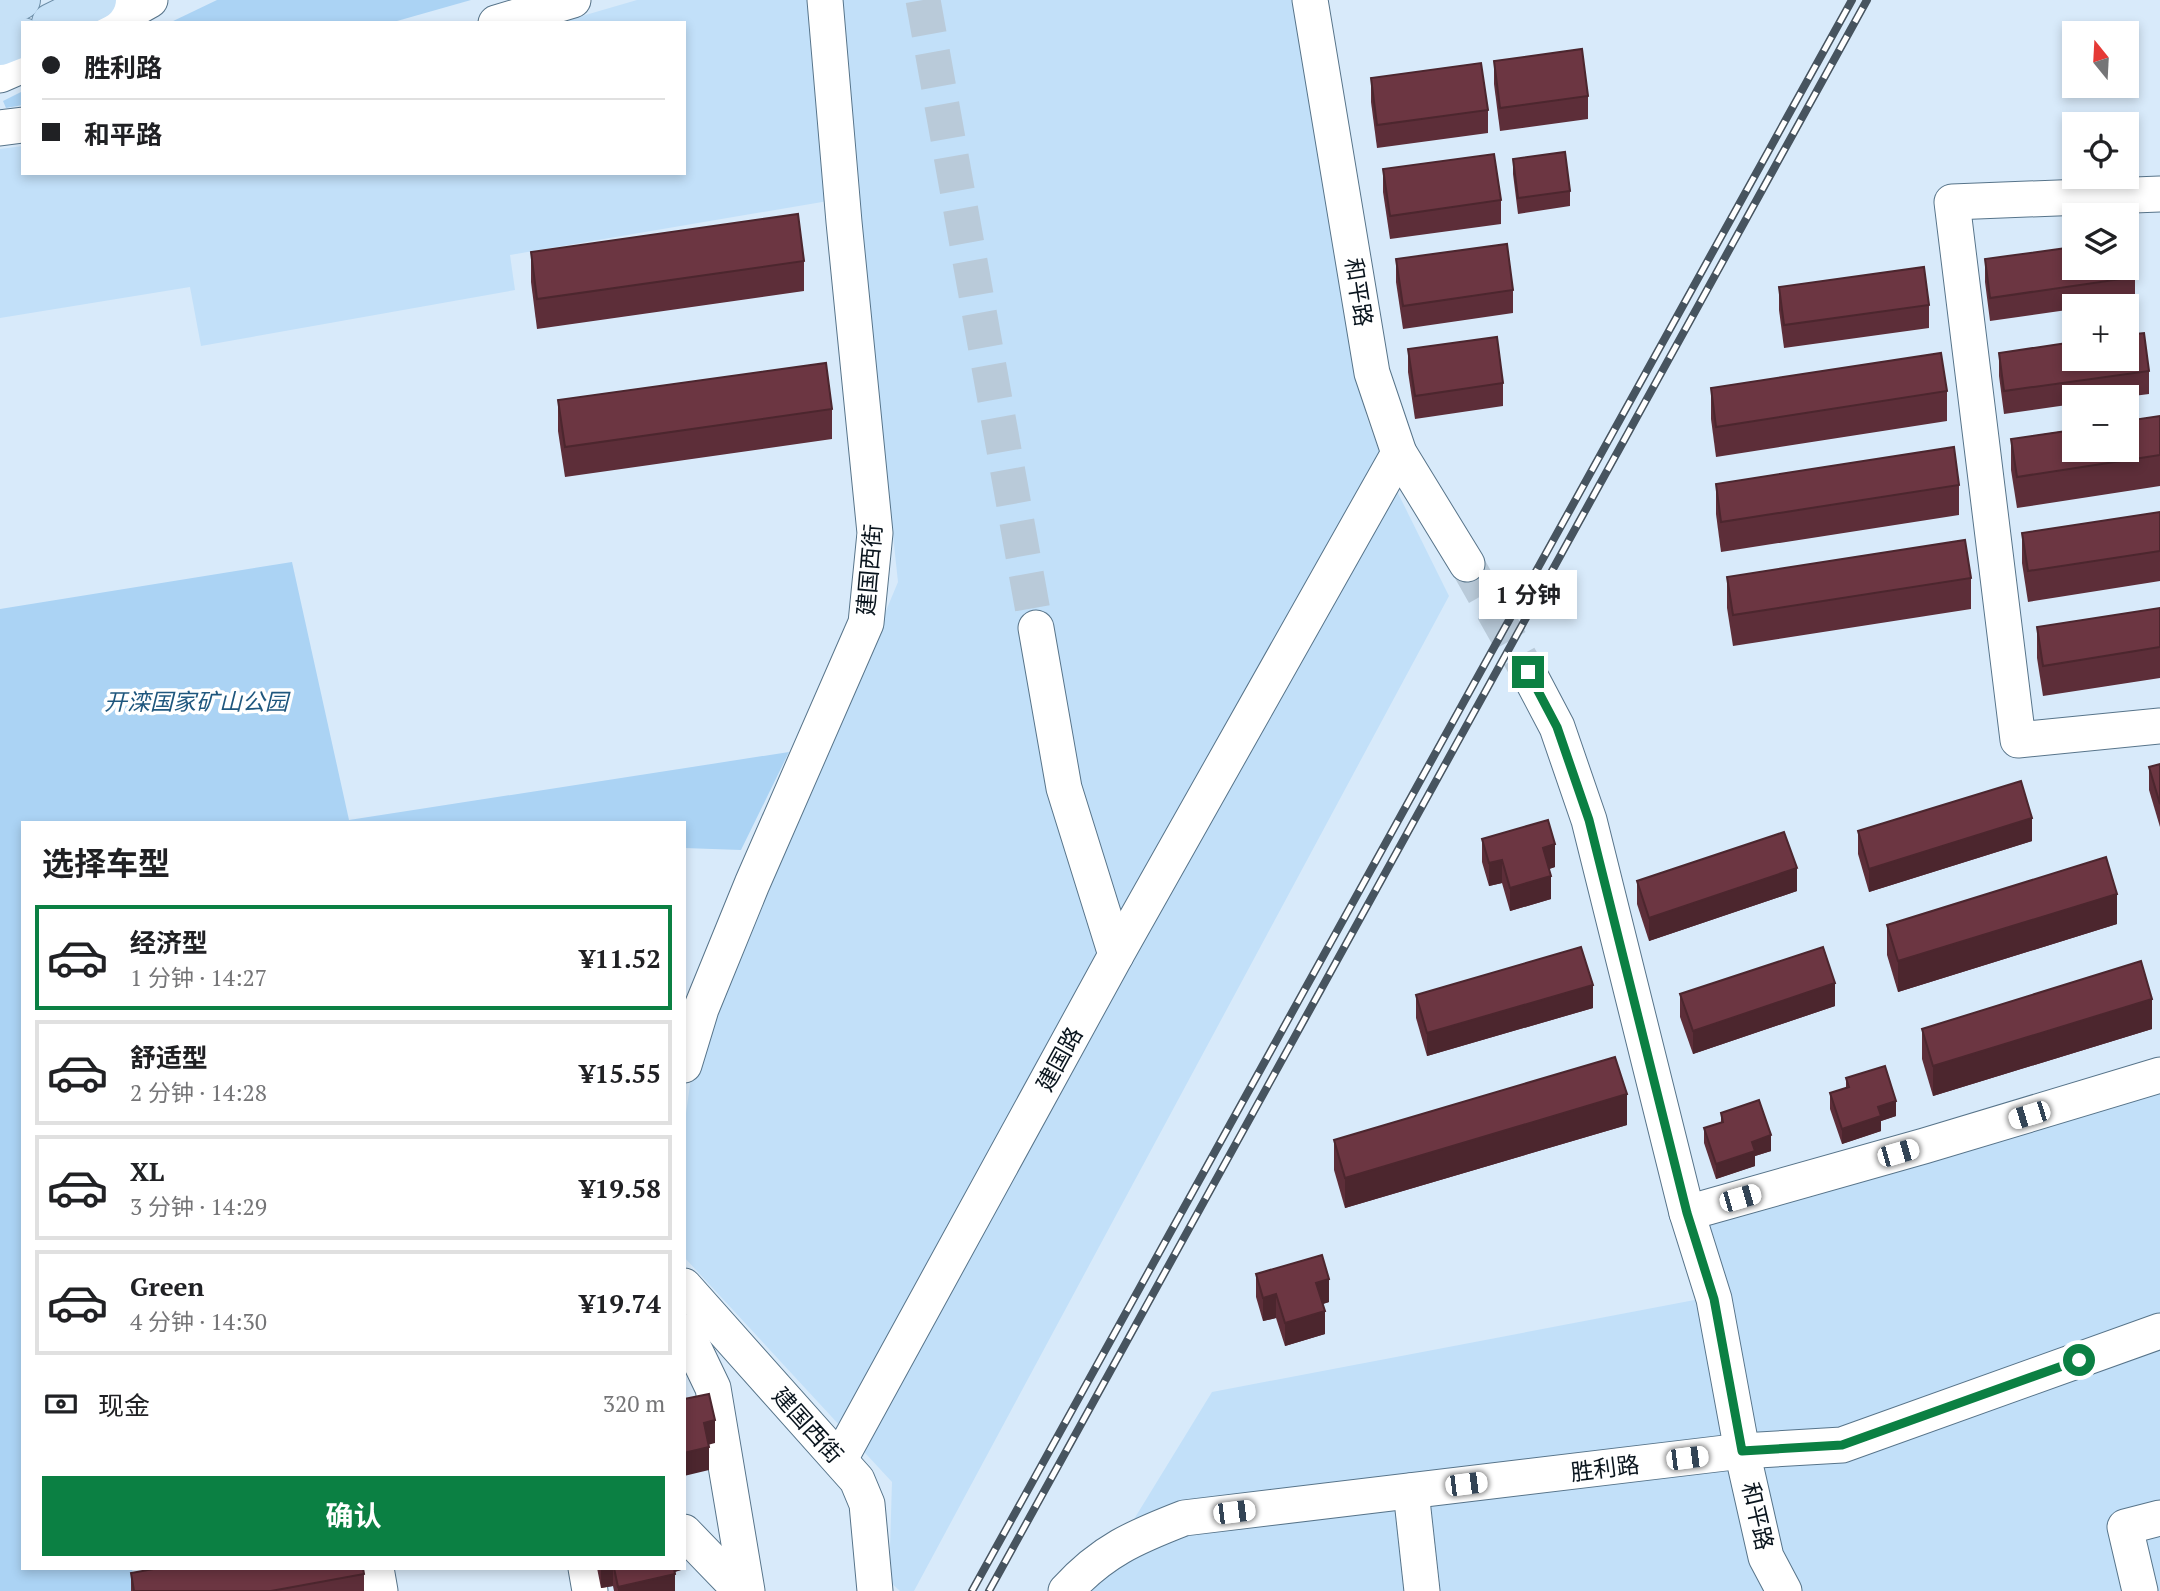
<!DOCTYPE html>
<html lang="zh">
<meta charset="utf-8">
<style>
body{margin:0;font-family:"PT Serif","Noto Sans SC",serif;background:#f2f2f2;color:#202124;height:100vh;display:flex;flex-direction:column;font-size:26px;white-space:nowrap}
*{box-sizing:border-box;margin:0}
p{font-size:23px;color:#757577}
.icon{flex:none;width:38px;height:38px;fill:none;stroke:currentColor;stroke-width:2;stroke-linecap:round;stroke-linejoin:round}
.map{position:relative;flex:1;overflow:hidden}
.panel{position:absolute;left:21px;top:821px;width:665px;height:749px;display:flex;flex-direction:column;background:#fff;border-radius:0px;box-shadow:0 4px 10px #0003}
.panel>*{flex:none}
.hud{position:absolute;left:21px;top:21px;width:665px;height:154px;border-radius:0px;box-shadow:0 4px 10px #0003;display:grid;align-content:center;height:154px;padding:0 21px;background:#fff}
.needle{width:46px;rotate:342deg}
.controls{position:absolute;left:2062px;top:21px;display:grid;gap:14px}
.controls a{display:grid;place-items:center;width:77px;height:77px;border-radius:0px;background:#fff;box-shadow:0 4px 10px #0003;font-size:35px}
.end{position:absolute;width:32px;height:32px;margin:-16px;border:9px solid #0b8043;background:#fff;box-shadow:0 0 0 4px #fff}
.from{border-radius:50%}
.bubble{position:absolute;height:49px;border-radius:0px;background:#fff;box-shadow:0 4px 10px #0003;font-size:23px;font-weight:700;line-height:49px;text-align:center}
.car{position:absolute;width:21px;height:42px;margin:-21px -10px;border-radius:9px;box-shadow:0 0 5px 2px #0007;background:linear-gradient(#fff 24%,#345 0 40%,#fff 0 76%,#345 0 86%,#fff 0)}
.hud b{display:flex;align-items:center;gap:24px;height:66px;font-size:26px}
.hud b+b{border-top:2px solid #e0e0e0}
.hud i{width:18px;height:18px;background:#202124}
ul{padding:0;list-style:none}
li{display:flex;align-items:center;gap:21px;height:105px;margin:0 14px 10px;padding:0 7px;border:4px solid #e0e0e0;border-radius:0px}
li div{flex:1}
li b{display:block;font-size:26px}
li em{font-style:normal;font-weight:700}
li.current{border-color:#0b8043}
li>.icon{width:63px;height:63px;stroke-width:1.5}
h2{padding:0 21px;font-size:32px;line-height:84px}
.pay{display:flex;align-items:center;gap:18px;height:77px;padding:0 21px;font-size:26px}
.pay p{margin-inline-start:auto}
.primary-button{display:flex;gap:14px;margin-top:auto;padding:14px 21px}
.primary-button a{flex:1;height:80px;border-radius:0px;background:#0b8043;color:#fff;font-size:28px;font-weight:700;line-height:80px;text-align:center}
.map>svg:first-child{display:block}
.built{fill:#c2e0f9}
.green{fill:#abd3f4}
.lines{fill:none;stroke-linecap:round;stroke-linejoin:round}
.minor-tunnel{stroke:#b9cad9;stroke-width:35;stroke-dasharray:35 18;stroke-linecap:butt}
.minor-casing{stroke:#57748a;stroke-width:37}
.major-casing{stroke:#6c8da7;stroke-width:40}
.minor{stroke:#fff;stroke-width:35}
.major{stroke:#c6e1f7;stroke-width:38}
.rail-casing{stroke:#47545f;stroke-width:8}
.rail{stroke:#fff;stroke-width:5;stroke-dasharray:16;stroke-linecap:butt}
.wall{fill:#5d2e39}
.shaded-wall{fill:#4c262e}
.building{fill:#6c3642;stroke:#4c262e;stroke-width:2}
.route{stroke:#0b8043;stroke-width:9}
.labels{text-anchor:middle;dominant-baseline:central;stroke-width:7;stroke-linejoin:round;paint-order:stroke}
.street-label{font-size:23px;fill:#0a151e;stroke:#fff}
.park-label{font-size:23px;font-style:italic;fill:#1f577e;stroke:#fff}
</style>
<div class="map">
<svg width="2160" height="1591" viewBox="0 0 2160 1591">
<rect width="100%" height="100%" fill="#d8eafa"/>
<g class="built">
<path d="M637,0h170l21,201 -318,54 5,35 -314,56 -11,-59 -190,31v-169l23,-3v27h661v-150h-126z"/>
<path d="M836,0h461l69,415 18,50 65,131 -535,995h-14l-11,-10 3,-99 -208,-225v-130l7,-49 207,-496z"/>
<path d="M2160,1065v526h-1070l122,-199 514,-98 -23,-96z"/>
</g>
<g class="green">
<path d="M217,0h254l-81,23h-221z"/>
<path d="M23,91v14l-17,3 -3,-7z"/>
<path d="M292,562l57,258 440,-68 -48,98 -57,-2v-26h-661v746h109l3,23h-135v-982z"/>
</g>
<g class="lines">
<g class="minor-tunnel">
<path d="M923,0l113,628"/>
<path d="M1467,564l61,108"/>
</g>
<g class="minor-casing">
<g id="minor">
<path d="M1310,0l62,373 27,80 68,111"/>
<path d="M109,23l41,-23"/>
<path d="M496,23l77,-23"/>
<path d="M0,75l23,-10"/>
<path d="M0,128l23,-3"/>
<path d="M2160,194l-208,8 66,538 142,-14"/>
<path d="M1036,628l28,160 52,167"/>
<path d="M1528,672l29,55 32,93 98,393 27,86 28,152 24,106 18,34"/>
<path d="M684,1065l17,-56 51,-125 114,-261 9,-90 -31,-311 -19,-222"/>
<path d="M1687,1213l237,-67 236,-71"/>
<path d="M684,1286l173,194 10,24 8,87"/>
<path d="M684,1332l6,8 23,48 34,203"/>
<path d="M840,1459l276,-504 283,-502"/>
<path d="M1411,1491l11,100"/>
<path d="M684,1532l57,59"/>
<path d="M376,1568l4,23"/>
<path d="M586,1568l4,23"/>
<path d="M1066,1591c36,-40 69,-54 118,-73l558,-67 100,-6 318,-114"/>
<path d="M2140,1591l-15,-64 35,-9"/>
</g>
</g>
<g class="major-casing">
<g id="major">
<path d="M0,10l21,-10"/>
<path d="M51,23l46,-23"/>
<path d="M0,46l23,-9"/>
</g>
</g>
<use href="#minor" class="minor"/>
<use href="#major" class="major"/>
<g class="rail-casing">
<g id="rail">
<path d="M972,1591l880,-1591"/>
<path d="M989,1591l878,-1591"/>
</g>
</g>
<use href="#rail" class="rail"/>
</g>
<g class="wall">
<path d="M1494,61l94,35v23l-88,12 -6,-47z"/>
<path d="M1371,78l117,32v23l-111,15 -6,-46z"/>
<path d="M1513,159l57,32v15l-52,8 -5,-40z"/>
<path d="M1383,169l118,31v24l-111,15 -7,-47z"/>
<path d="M531,252l273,9v30l-267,38 -6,-47z"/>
<path d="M1396,259l117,31v23l-110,16 -7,-47z"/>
<path d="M1985,259l150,18v23l-42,6h-19v3l-84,12 -5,-39z"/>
<path d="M1779,287l150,18v23l-145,20 -5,-38z"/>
<path d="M1408,349l95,34v23l-88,13 -7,-47z"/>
<path d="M1999,353l150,18v23l-23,3h-52v7l-70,10 -5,-38z"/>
<path d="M1711,388l236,3v30l-231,36 -5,-38z"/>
<path d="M558,400l274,9v30l-267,38 -7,-46z"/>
<path d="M2160,416v70l-143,22 -6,-38v-31z"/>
<path d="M1716,484l243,1v30l-238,37 -5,-38z"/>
<path d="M2160,512v69l-132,21 -6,-39v-30z"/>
<path d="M1727,577l244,1v31l-238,37 -6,-38z"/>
<path d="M2160,608v70l-117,18 -6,-38v-31z"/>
<path d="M2160,764v63l-11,-37v-23z"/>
<path d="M1858,831l174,10 -163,51 -11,-38z"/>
<path d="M1482,839l73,28 -6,2 2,30 -41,12 -8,-28 -13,3 -7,-24z"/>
<path d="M1637,881l160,10 -148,50 -12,-37z"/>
<path d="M2117,924l-219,68 -11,-37v-30z"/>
<path d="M1680,994l155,12 -142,48 -13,-37z"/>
<path d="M1416,995l177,13 -166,48 -11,-38z"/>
<path d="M1922,1029h230l-219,67 -11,-37z"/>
<path d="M1846,1078l50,38 -15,5v10l-39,13 -12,-35v-16l16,-5z"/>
<path d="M1721,1113l50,38 -16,5v10l-39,13 -12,-36v-15l17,-5z"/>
<path d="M1627,1125l-282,83 -11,-38v-30z"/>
<path d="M1256,1274l73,28 -6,2 2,30 -40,12 -9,-28 -13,3 -7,-24z"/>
<path d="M597,1568h84v2l-6,2v19h-61l-1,-5 -12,2z"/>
<path d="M131,1573l233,1v17h-233z"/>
</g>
<g class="shaded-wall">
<path d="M2032,818v23l-163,51v-23z"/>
<path d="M1555,844v23l-12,4v-23z"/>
<path d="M1502,860v23l-13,3v-23z"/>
<path d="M1797,868v23l-148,50v-23z"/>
<path d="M1551,876v23l-41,12v-23z"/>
<path d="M2117,894v30l-219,68v-31z"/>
<path d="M1835,983v23l-142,48v-23z"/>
<path d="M1593,985v23l-166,48v-23z"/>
<path d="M2152,999v30l-219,67v-30z"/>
<path d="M1627,1094v31l-282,83v-30z"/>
<path d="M1896,1101v15l-15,5v10l-39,13v-15l36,-22z"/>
<path d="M1771,1135v16l-16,5v10l-39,13v-15l36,-22z"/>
<path d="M1329,1279v23l-13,4v-23z"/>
<path d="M1276,1294v24l-13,3v-23z"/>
<path d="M1325,1311v23l-40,12v-23z"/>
<path d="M715,1420v23l-11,3v-23z"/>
<path d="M709,1447v23l-25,6v-23z"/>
<path d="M601,1568h12v18l-12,2z"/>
<path d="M670,1568h11v2l-11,3z"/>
<path d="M675,1574v17h-57v-4z"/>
</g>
<g class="building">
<path d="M1582,49l6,47 -88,12 -6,-47z"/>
<path d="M1481,63l7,47 -111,15 -6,-47z"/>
<path d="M1565,152l5,39 -52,7 -5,-39z"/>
<path d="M1494,154l7,46 -111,16 -7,-47z"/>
<path d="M798,214l6,47 -267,38 -6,-47z"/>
<path d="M2130,239l5,38 -145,21 -5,-39 89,-12v21h52v-28z"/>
<path d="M1507,244l6,46 -110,16 -7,-47z"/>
<path d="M1924,267l5,38 -145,20 -5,-38z"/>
<path d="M2144,333l5,38 -145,20 -5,-38 75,-11v17h52v-24z"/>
<path d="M1497,337l6,46 -88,13 -7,-47z"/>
<path d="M1941,353l6,38 -231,36 -5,-39z"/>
<path d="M826,363l6,46 -267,38 -7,-47z"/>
<path d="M2160,416v39l-143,22 -6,-38 63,-9v20h52v-29z"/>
<path d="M1954,447l5,38 -238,37 -5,-38z"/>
<path d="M2160,512v39l-132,20 -6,-38z"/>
<path d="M1965,540l6,38 -238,37 -6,-38z"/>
<path d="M2160,608v39l-117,19 -6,-39z"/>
<path d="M2160,764v40l-11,-37z"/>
<path d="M2021,781l11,37 -163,51 -11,-38z"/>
<path d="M1548,820l7,24 -12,4 8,28 -41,12 -8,-28 -13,3 -7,-24z"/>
<path d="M1784,832l13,36 -148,50 -12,-37z"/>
<path d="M2106,857l11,37 -219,67 -11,-36z"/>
<path d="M1581,947l12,38 -166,48 -11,-38z"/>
<path d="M1823,947l12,36 -142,48 -13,-37z"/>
<path d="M2141,961l11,38 -219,67 -11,-37z"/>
<path d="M1615,1057l12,37 -282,84 -11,-38z"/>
<path d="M1885,1066l11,35 -18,6 3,9 -39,13 -12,-36 19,-6 -3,-9z"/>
<path d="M1759,1100l12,35 -19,7 3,9 -39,13 -12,-36 19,-6 -2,-9z"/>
<path d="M1322,1255l7,24 -13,4 9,28 -40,12 -9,-29 -13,4 -7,-24z"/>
<path d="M709,1394l6,26 -11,3 5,24 -25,6v-54z"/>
<path d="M159,1568h204l1,6 -93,17h-137l-3,-18z"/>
<path d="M614,1568h60l1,6 -57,13z"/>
</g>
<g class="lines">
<path class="route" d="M1528,672l29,55 32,93 98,393 27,86 28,152 100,-6 237,-85"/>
</g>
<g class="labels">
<g class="street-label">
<text transform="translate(1359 292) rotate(81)">和平路</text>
<text transform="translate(869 570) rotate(-85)">建国西街</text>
<text transform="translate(1059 1059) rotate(-61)">建国路</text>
<text transform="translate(808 1425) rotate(48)">建国西街</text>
<text transform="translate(1605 1468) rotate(-7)">胜利路</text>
<text transform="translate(1758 1516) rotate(77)">和平路</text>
</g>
<g class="park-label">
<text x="196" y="701">开滦国家矿山公园</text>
</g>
</g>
</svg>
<div class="controls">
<a><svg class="needle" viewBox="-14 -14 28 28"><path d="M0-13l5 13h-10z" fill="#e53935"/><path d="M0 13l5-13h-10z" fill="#757577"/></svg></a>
<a><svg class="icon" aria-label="locate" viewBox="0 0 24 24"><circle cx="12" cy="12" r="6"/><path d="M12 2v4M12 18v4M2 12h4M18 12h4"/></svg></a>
<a><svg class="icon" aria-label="layers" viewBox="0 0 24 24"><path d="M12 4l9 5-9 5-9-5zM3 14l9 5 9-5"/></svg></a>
<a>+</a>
<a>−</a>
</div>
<i class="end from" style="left:2079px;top:1360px"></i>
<i class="end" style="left:1528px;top:672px"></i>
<div class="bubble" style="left:1479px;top:570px;width:98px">1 分钟</div>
<i class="car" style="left:2029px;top:1115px;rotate:253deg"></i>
<i class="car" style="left:1898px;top:1153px;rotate:74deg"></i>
<i class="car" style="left:1740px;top:1198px;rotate:74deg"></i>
<i class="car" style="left:1687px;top:1458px;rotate:83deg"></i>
<i class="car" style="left:1466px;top:1484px;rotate:83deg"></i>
<i class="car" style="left:1234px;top:1512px;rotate:83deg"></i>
<div class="hud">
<b><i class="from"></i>胜利路</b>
<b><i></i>和平路</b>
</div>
<section class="panel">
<h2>选择车型</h2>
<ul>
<li class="current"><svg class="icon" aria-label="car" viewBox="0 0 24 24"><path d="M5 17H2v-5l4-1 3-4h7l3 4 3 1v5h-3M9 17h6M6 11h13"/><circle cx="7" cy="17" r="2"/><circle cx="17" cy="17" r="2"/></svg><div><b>经济型</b><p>1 分钟 · 14:27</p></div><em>¥11.52</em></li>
<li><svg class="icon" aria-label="car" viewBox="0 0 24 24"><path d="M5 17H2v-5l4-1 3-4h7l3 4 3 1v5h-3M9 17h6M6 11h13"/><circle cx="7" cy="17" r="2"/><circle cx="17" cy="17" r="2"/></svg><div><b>舒适型</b><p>2 分钟 · 14:28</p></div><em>¥15.55</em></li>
<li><svg class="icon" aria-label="car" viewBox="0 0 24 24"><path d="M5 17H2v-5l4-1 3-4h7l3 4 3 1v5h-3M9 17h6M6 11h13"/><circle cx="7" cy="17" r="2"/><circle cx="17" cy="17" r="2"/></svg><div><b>XL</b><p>3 分钟 · 14:29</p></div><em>¥19.58</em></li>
<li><svg class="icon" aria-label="car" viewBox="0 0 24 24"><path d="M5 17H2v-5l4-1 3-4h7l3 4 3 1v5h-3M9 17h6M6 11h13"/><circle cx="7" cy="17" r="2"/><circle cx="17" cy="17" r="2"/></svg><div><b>Green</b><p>4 分钟 · 14:30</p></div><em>¥19.74</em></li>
</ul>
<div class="pay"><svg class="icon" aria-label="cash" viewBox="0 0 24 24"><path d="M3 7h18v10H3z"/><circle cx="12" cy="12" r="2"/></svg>现金<p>320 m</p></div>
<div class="primary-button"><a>确认</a></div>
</section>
</div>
